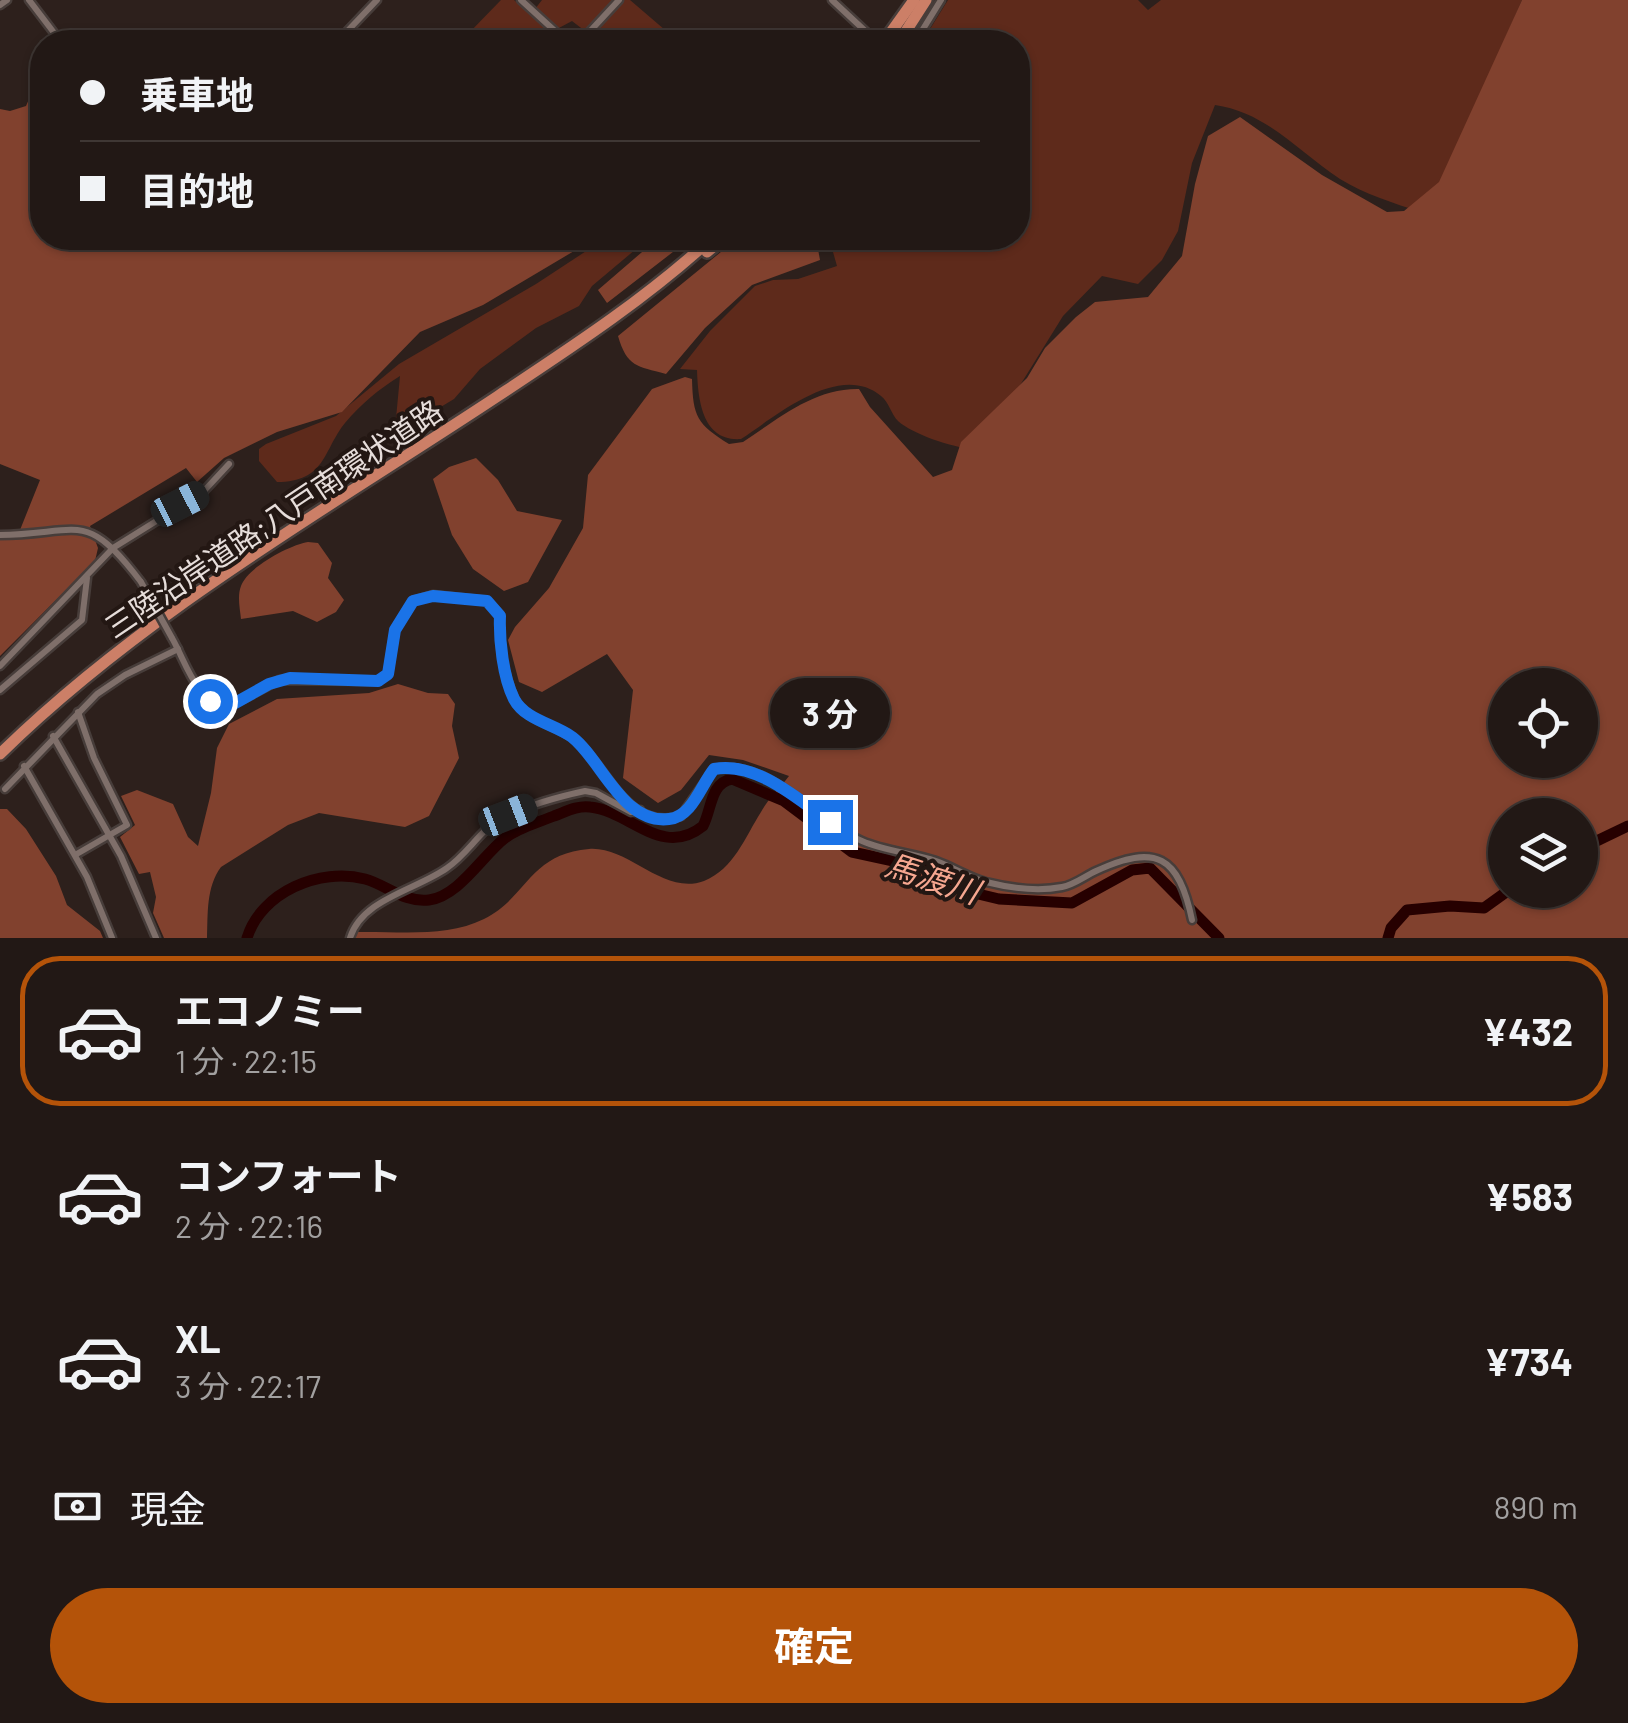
<!DOCTYPE html>
<html lang="ja">
<meta charset="utf-8">
<style>
body{margin:0;font-family:Barlow,"Noto Sans JP",sans-serif;background:#2a211e;color:#f1f3f6;height:100vh;display:flex;flex-direction:column;font-size:38px;white-space:nowrap}
*{box-sizing:border-box;margin:0}
p{font-size:32px;color:#a2a0a0}
.icon{flex:none;width:55px;height:55px;fill:none;stroke:currentColor;stroke-width:2;stroke-linecap:round;stroke-linejoin:round}
.map{position:relative;height:938px;overflow:hidden}
.side{display:flex;flex-direction:column;background:#221815;flex:1}
.side>*{flex:none}
.top-card{position:absolute;left:30px;top:30px;width:1000px;height:220px;border-radius:40px;box-shadow:0 2px 8px #0004,0 0 0 2px #3f3734;display:grid;align-content:center;height:220px;padding:0 50px;background:#221815}
.controls{position:absolute;left:1488px;top:668px;display:grid;gap:20px}
.controls a{display:grid;place-items:center;width:110px;height:110px;border-radius:50%;background:#221815;box-shadow:0 2px 8px #0004,0 0 0 2px #3f3734;font-size:50px}
.end{position:absolute;width:45px;height:45px;margin:-22px;border:12px solid #1a73e8;background:#fff;box-shadow:0 0 0 5px #fff}
.from{border-radius:50%}
.bubble{position:absolute;height:70px;border-radius:35px;background:#221815;box-shadow:0 2px 8px #0004,0 0 0 2px #3f3734;font-size:32px;font-weight:700;line-height:70px;text-align:center}
.car{position:absolute;width:30px;height:60px;margin:-30px -15px;border-radius:12px;box-shadow:0 0 8px 2px #0007;background:linear-gradient(#222 24%,#8ab4d8 0 40%,#222 0 76%,#8ab4d8 0 86%,#222 0)}
.top-card b{display:flex;align-items:center;gap:35px;height:95px;font-size:38px}
.top-card b+b{border-top:2px solid #3f3734}
.top-card i{width:25px;height:25px;background:#f1f3f6}
ul{padding:18px 0 0;list-style:none}
li{display:flex;align-items:center;gap:30px;height:150px;margin:0 20px 15px;padding:0 30px;border:5px solid transparent;border-radius:40px}
li div{flex:1}
li b{display:block;font-size:38px}
li em{font-style:normal;font-weight:700}
li.on{border-color:#b45309}
li>.icon{width:90px;height:90px;stroke-width:1.5}
.pay{display:flex;align-items:center;gap:25px;height:110px;padding:0 50px;font-size:38px}
.pay p{margin-inline-start:auto}
.action{display:flex;gap:20px;margin-top:auto;padding:20px 50px}
.action a{flex:1;height:115px;border-radius:60px;background:#b45309;color:#fff;font-size:40px;font-weight:700;line-height:115px;text-align:center}
.map>svg:first-child{display:block}
.green{fill:#5e2a1b}
.forest{fill:#81412e;fill-rule:evenodd}
.lines{fill:none;stroke-linecap:round;stroke-linejoin:round}
.river{stroke:#260000;stroke-width:11}
.minor-casing{stroke:#473d3a;stroke-width:11}
.motorway-casing{stroke:#473d3a;stroke-width:16}
.minor{stroke:#7f6f6a;stroke-width:6}
.motorway{stroke:#cc7f67;stroke-width:11}
.minor-bridge-casing{stroke:#473d3a;stroke-width:11;stroke-linecap:butt}
.minor-bridge{stroke:#7f6f6a;stroke-width:6}
.route{stroke:#1a73e8;stroke-width:12}
.labels{text-anchor:middle;dominant-baseline:central;stroke-width:8;stroke-linejoin:round;paint-order:stroke}
.street-label{font-size:30px;fill:#e6ddda;stroke:#231713}
.water-label{font-size:32px;font-style:italic;fill:#f6a790;stroke:#231713}
</style>
<div class="map">
<svg width="1628" height="938" viewBox="0 0 1628 938">
<rect width="100%" height="100%" fill="#2d201c"/>
<g class="green">
<path d="M501,0h13l47,42h-87l-8,-6z"/>
<path d="M542,0h71l-28,31 -13,-10 -15,8 -22,-20z"/>
<path d="M624,0h6l49,42h-73l-12,-9z"/>
<path d="M948,0h190l10,10 13,-10h361l-89,203 -13,9c-26,-9 -56,-18 -80,-33 -41,-27 -74,-67 -125,-74l-23,58 -14,68 -16,29 -24,24 -36,-8 -39,40 -49,79 -43,54c-19,-2 -59,-15 -73,-28 -7,-7 -9,-19 -17,-25 -42,-35 -106,21 -140,43 -39,3 -43,-40 -44,-69l-17,-1 30,-38 45,-45 18,-6 25,-1 39,-13 -8,-28h189v-196h-96z"/>
<path d="M606,238h31l5,6 -50,42 -13,20 -43,22 -56,41 -26,30 -55,33 -4,-3 5,-53c-21,13 -39,28 -55,47 -22,27 -19,59 -68,59l-18,-21v-12l7,-5 70,-28 63,-52 137,-80z"/>
</g>
<g class="forest">
<path d="M1522,0h106v938h-1280l8,-6c42,-1 90,6 128,-13 43,-21 45,-65 105,-70 40,-3 74,47 115,32 30,-12 41,-44 57,-69 7,-13 19,-24 28,-36l-46,-16 -34,-5 -28,35 -23,13 -35,-25 10,-88 -26,-36 -65,38 -23,-10 -11,-42 7,-13 34,-39 34,-60 5,-53 64,-86 33,-12 7,2c1,38 5,45 37,65l14,-2c35,-23 71,-54 116,-53l11,18 63,70 19,-7 9,-28 66,-64 18,-30 31,-31 19,-15 53,-5 34,-41 13,-72 13,-48 32,-19 82,58 65,37 17,-1 35,-29zM1505,685h75v75h-75zM1505,815h75v75h-75z"/>
<path d="M42,80v158h554l-113,67 -63,27 -78,80 -65,20 -53,26 -27,24 -11,-14 -96,58 8,22 -3,13 -95,95v-116h16l24,-60 -40,-16v-355l10,2 16,-5 10,-23z"/>
<path d="M642,238h49l-84,65 -9,-13 51,-44z"/>
<path d="M738,238h78l4,22 -68,25 -47,43 -39,46c-29,-8 -39,-7 -48,-38z"/>
<path d="M476,458l22,22 19,31 45,9 -34,62 -24,9 -31,-22 -21,-34 -19,-56 16,-12z"/>
<path d="M308,542l10,1 14,20 -4,15 16,22 -8,12 -19,10 -24,-11 -52,8c-1,-10 -4,-23 0,-33 6,-18 48,-41 67,-44z"/>
<path d="M398,684l30,9 20,1 7,10 -3,22 7,32 -30,58 -24,11 -86,-14 -31,12 -67,42c-15,20 -13,47 -14,71h-43l-11,-25 3,-16 -6,-25 -11,2 -19,-37 15,-12 -14,-29 16,-6 36,14 15,33 10,9 13,-53 6,-45 12,-24 48,-25 92,-6z"/>
<path d="M0,809h7l19,20 30,47 11,29 33,26 3,7h-103z"/>
</g>
<g class="lines">
<g class="river">
<path d="M1580,849l48,-23"/>
<path d="M247,938c14,-46 73,-71 118,-59 22,6 39,24 64,21 30,-4 53,-44 76,-62 15,-11 32,-15 49,-22 11,-4 24,-11 36,-9 40,4 72,52 113,19 9,-17 7,-43 29,-47l52,22 68,51 83,18 39,23 25,6 73,4 60,-33 18,-2 69,70"/>
<path d="M1388,938l3,-10 16,-18 43,-4 34,2 25,-18"/>
</g>
<g class="minor-casing">
<g id="minor">
<path d="M29,0l32,42"/>
<path d="M521,0l46,42"/>
<path d="M832,0l44,41"/>
<path d="M0,5l7,-5"/>
<path d="M337,42l40,-42"/>
<path d="M580,42l39,-42"/>
<path d="M915,42l26,-42"/>
<path d="M0,535c80,-1 85,-27 141,47"/>
<path d="M172,638c15,26 22,61 56,69l51,-27 99,1 10,-7 7,-44 18,-29 20,-6 54,6 13,14c-1,27 3,58 14,83 11,24 44,26 63,43 31,28 51,91 104,75l33,-47c56,-11 101,52 148,72 23,10 50,12 74,20 17,6 32,16 50,21 24,6 51,10 76,5 12,-2 23,-11 34,-16 60,-28 83,-15 96,49"/>
<path d="M0,666l113,-118 90,-56 26,-28"/>
<path d="M0,690l82,-70 5,-42"/>
<path d="M53,736l68,120 35,82"/>
<path d="M24,766l63,111 25,61"/>
<path d="M5,789l92,-95 28,-19 53,-26"/>
<path d="M75,855l52,-30 -33,-67 -16,-46"/>
<path d="M350,938c12,-39 66,-48 97,-70 22,-15 33,-39 57,-51 25,-12 53,-20 81,-26l11,2 35,19 9,-2"/>
</g>
</g>
<g class="motorway-casing">
<g id="motorway">
<path d="M884,42l30,-42"/>
<path d="M899,42l27,-42"/>
<path d="M707,252l17,-14"/>
<path d="M0,754c146,-143 329,-246 498,-358 74,-49 149,-98 214,-158"/>
</g>
</g>
<use href="#minor" class="minor"/>
<use href="#motorway" class="motorway"/>
<g class="minor-bridge-casing">
<path id="minor-bridge" d="M141,582l31,56"/>
</g>
<use href="#minor-bridge" class="minor-bridge"/>
</g>
<g class="lines">
<path class="route" d="M210,701l18,6 41,-23 21,-6 88,3 10,-7 7,-44 18,-29 20,-5 54,5 13,15c-1,24 3,61 14,83 11,21 40,25 58,38 29,22 51,88 97,82 23,-2 32,-34 45,-50 42,-8 84,30 116,53"/>
</g>
<g class="labels">
<g class="street-label">
<text transform="translate(273 518) rotate(-34)">三陸沿岸道路;八戸南環状道路</text>
</g>
<g class="water-label">
<text transform="translate(933 877) rotate(18)">馬渡川</text>
</g>
</g>
</svg>
<div class="controls">
<a><svg class="icon" aria-label="locate" viewBox="0 0 24 24"><circle cx="12" cy="12" r="6"/><path d="M12 2v4M12 18v4M2 12h4M18 12h4"/></svg></a>
<a><svg class="icon" aria-label="layers" viewBox="0 0 24 24"><path d="M12 4l9 5-9 5-9-5zM3 14l9 5 9-5"/></svg></a>
</div>
<i class="end from" style="left:210px;top:701px"></i>
<i class="end" style="left:830px;top:822px"></i>
<div class="bubble" style="left:770px;top:678px;width:120px">3 分</div>
<i class="car" style="left:180px;top:504px;rotate:63deg"></i>
<i class="car" style="left:508px;top:815px;rotate:69deg"></i>
<div class="top-card">
<b><i class="from"></i>乗車地</b>
<b><i></i>目的地</b>
</div>
</div>
<section class="side">
<ul>
<li class="on"><svg class="icon" aria-label="car" viewBox="0 0 24 24"><path d="M5 17H2v-5l4-1 3-4h7l3 4 3 1v5h-3M9 17h6M6 11h13"/><circle cx="7" cy="17" r="2"/><circle cx="17" cy="17" r="2"/></svg><div><b>エコノミー</b><p>1 分 · 22:15</p></div><em>¥432</em></li>
<li><svg class="icon" aria-label="car" viewBox="0 0 24 24"><path d="M5 17H2v-5l4-1 3-4h7l3 4 3 1v5h-3M9 17h6M6 11h13"/><circle cx="7" cy="17" r="2"/><circle cx="17" cy="17" r="2"/></svg><div><b>コンフォート</b><p>2 分 · 22:16</p></div><em>¥583</em></li>
<li><svg class="icon" aria-label="car" viewBox="0 0 24 24"><path d="M5 17H2v-5l4-1 3-4h7l3 4 3 1v5h-3M9 17h6M6 11h13"/><circle cx="7" cy="17" r="2"/><circle cx="17" cy="17" r="2"/></svg><div><b>XL</b><p>3 分 · 22:17</p></div><em>¥734</em></li>
</ul>
<div class="pay"><svg class="icon" aria-label="cash" viewBox="0 0 24 24"><path d="M3 7h18v10H3z"/><circle cx="12" cy="12" r="2"/></svg>現金<p>890 m</p></div>
<div class="action"><a>確定</a></div>
</section>
